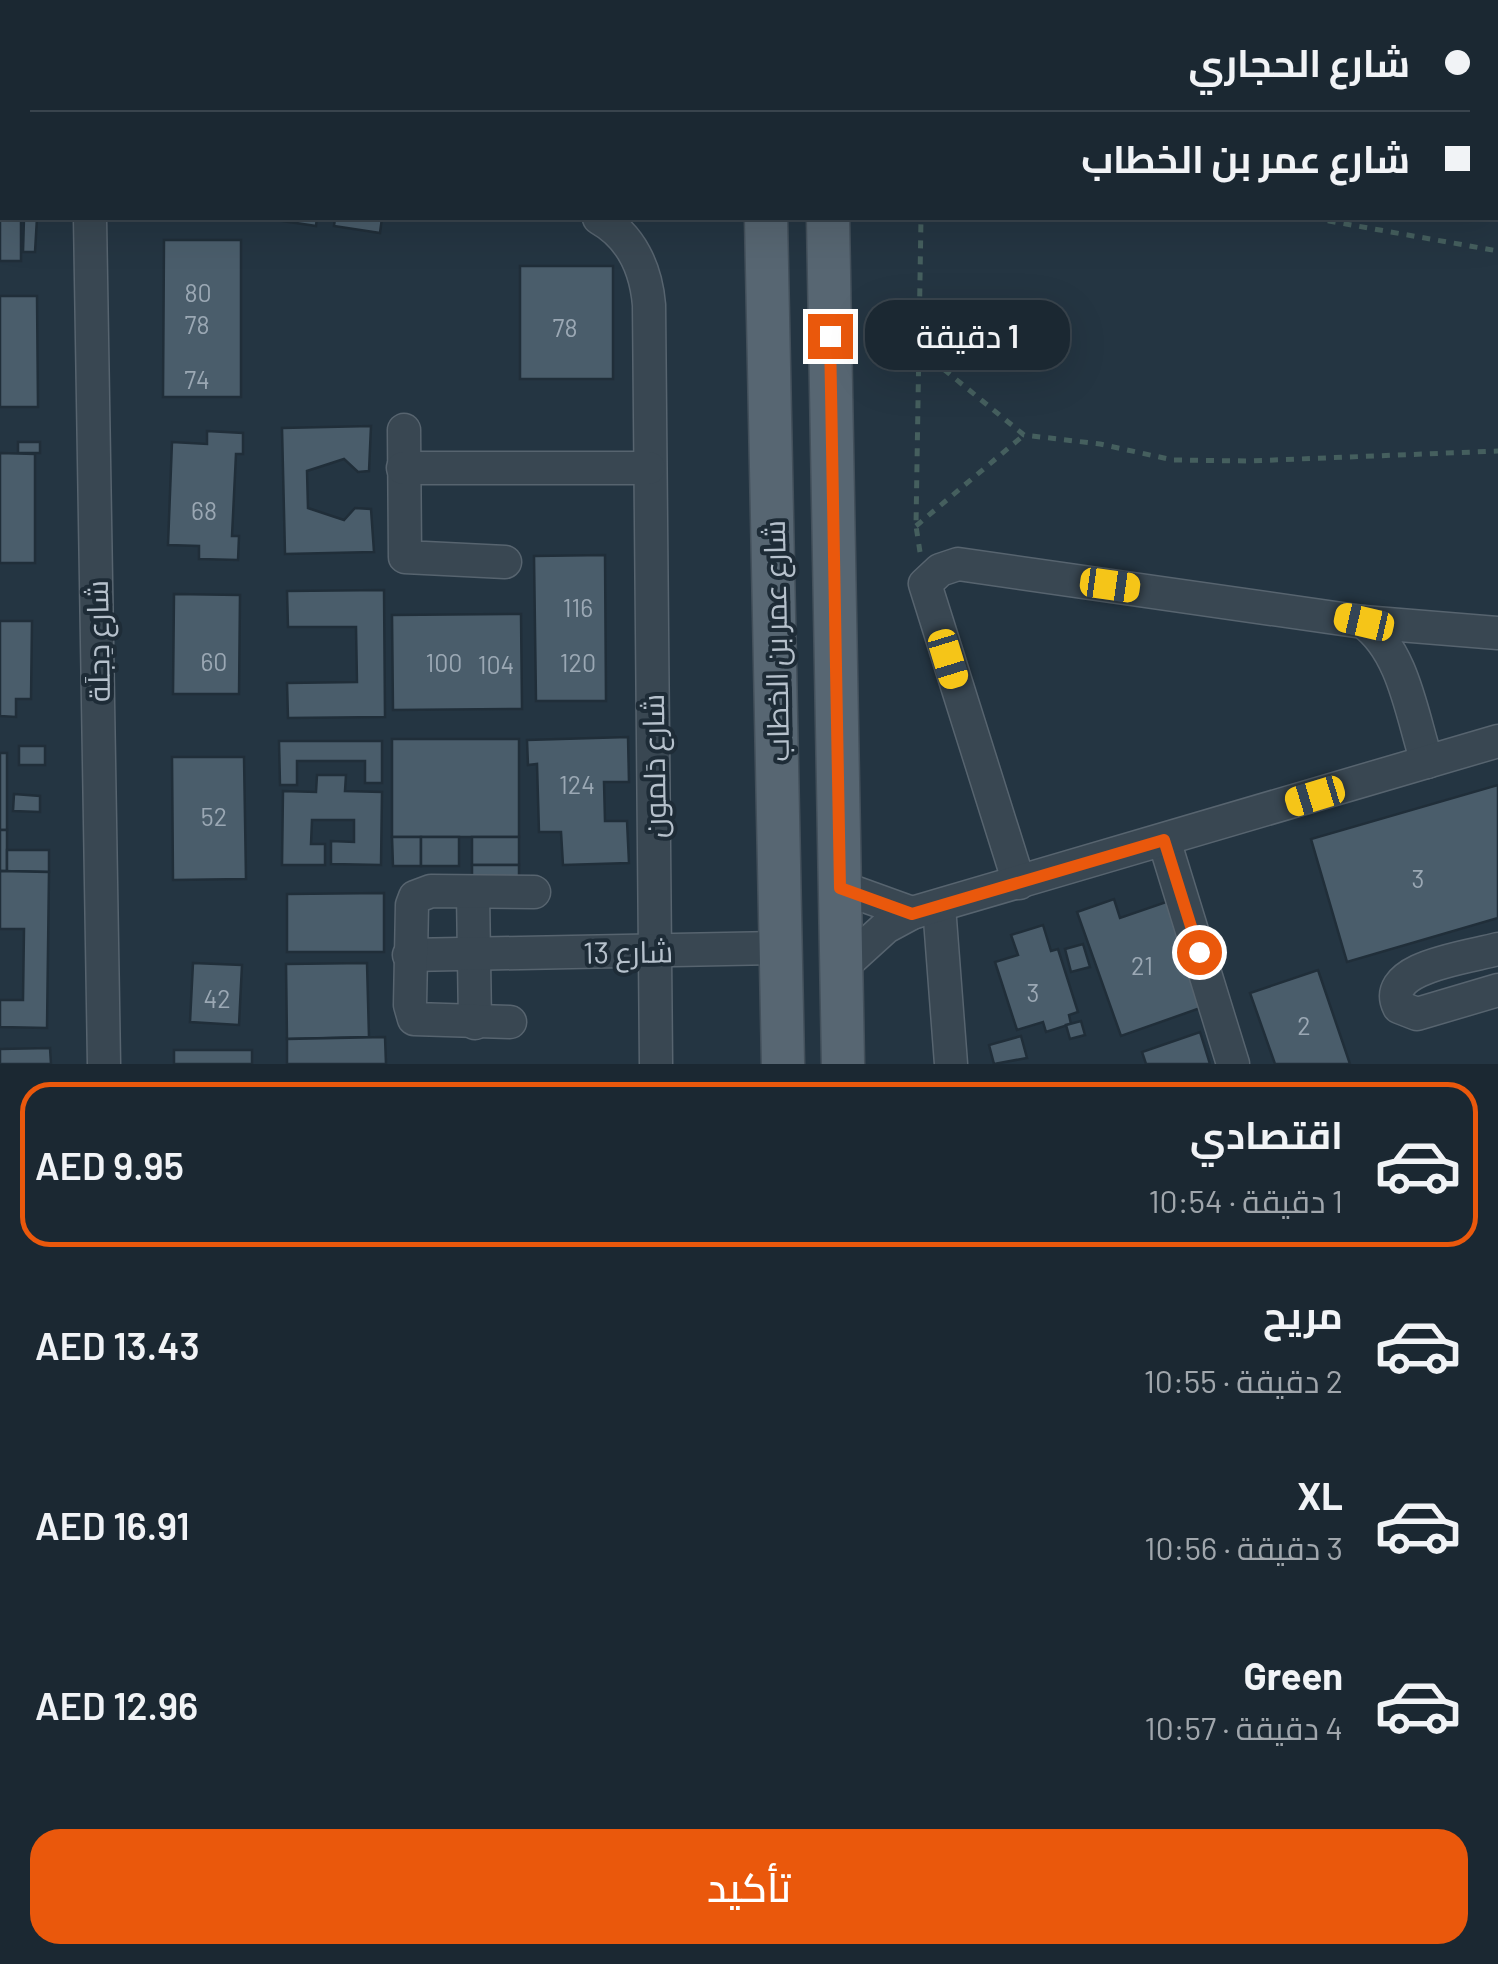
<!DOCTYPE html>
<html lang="ar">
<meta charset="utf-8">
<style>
body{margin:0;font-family:Barlow,Cairo,sans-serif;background:#28343e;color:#f1f3f6;direction:rtl;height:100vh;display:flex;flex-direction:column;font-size:38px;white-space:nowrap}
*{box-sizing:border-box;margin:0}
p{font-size:32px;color:#a0a6ac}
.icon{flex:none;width:55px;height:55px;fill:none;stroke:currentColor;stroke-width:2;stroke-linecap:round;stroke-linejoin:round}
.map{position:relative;height:1064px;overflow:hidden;direction:ltr}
.drawer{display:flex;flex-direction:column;background:#1b2832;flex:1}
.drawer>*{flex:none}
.banner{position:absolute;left:0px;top:0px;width:1500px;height:220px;box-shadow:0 10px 40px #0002,0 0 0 2px #39444d;direction:rtl;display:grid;align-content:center;height:220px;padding:0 30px;background:#1b2832}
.end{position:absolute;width:45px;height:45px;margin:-22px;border:12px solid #ea580c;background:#fff;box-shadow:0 0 0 5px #fff}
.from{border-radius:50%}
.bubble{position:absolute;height:70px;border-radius:30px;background:#1b2832;box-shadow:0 10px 40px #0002,0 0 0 2px #39444d;font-size:32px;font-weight:600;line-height:70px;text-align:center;direction:rtl}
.car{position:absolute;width:30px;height:60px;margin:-30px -15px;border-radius:12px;box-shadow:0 0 8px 2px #0007;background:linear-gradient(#f5c518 24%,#345 0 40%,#f5c518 0 76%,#345 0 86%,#f5c518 0)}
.banner b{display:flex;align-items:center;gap:35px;height:95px;font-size:38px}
.banner b+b{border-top:2px solid #39444d}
.banner i{width:25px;height:25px;background:#f1f3f6}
ul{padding:18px 0 0;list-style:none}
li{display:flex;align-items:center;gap:30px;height:165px;margin:0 20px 15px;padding:0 10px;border:5px solid transparent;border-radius:30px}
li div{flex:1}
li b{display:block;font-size:38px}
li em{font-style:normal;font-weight:600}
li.current{border-color:#ea580c}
li>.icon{width:90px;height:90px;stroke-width:1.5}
.cta{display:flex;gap:20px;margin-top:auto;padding:20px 30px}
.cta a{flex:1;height:115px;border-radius:30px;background:#ea580c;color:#fff;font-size:40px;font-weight:600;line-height:115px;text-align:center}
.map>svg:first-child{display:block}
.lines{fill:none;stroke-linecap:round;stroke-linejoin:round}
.stream{stroke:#37546a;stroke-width:8}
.building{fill:#4a5d6b;stroke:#202e39;stroke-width:2.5}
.minor-casing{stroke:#57646f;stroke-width:35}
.major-casing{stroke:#43505b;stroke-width:45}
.path{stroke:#455f5e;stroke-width:5;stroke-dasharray:8 8;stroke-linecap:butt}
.minor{stroke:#394752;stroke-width:32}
.major{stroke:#576672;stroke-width:42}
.route{stroke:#ea580c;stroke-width:12}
.labels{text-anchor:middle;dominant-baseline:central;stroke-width:8;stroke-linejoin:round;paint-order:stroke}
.number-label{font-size:25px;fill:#9ba8b4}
.street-label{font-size:30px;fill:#b6c1cc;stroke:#1e2c37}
</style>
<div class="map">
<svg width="1498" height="1064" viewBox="0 0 1498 1064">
<rect width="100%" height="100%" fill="#243542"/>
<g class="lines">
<path class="stream" d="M126,0l17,2"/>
</g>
<g class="building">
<path d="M0,196l2,22h19v43h-21z"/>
<path d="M24,218h13l-2,34h-12z"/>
<path d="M263,218h54l-1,8z"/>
<path d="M335,218h47l-2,15 -46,-7z"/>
<path d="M164,240h77v157h-78z"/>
<rect x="520" y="266" width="93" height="113"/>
<path d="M0,296h37l1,111h-38z"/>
<path d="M371,426l-2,45 -11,1 -14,-13 -37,12 1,37 36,12 11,-12 16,1 3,43 -89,2 -3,-126z"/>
<path d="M207,431l36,2v21h-7l-4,82h7l-1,24 -39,-1v-13l-31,-1 4,-103 35,2z"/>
<rect x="18" y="442" width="22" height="11"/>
<path d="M0,453l35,1v109h-35z"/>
<path d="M605,555l1,146h-70l-2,-145z"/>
<path d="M384,590l1,127 -97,1 -1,-35 70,-1 -1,-55h-68l-1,-36z"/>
<path d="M174,594l66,1 -1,99h-66z"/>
<path d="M521,614l1,95 -129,1 -1,-95z"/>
<path d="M0,621h32l-1,78h-15v18l-16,-1z"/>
<path d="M628,737l1,45h-25l1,39h22l2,42 -66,2 -2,-33h-22l-2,-68 -9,1 -1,-25z"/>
<rect x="392" y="739" width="127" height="98"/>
<path d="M279,741h103v42h-17v-22h-68v24h-17z"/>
<rect x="19" y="746" width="26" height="19"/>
<rect x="0" y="753" width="7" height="77"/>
<path d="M172,757h72l2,122 -73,1z"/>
<path d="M317,775h29l-1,16 37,1 -1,73 -50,-1v-23l23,1v-22h-42l-1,24h14v21h-43l1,-74 33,1z"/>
<path d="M1498,785v133l-151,44 -36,-123z"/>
<path d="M14,794l26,2v16l-27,-1z"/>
<rect x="0" y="830" width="7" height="41"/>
<path d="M392,837h29v29h-28z"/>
<rect x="421" y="837" width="38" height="29"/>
<rect x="472" y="837" width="47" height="28"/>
<path d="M7,850h42v22l-42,-1z"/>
<rect x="472" y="865" width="47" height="25"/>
<path d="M0,871l49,1 -2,156 -47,-1v-27h23l1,-71h-24z"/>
<path d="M384,893v59h-97v-58z"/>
<path d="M1114,899l6,19 49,-17 37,105 -85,30 -44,-124z"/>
<path d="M1043,925l8,26 7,-2 20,63 -9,3 2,9 -25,8 -3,-10 -26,8 -22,-68 23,-7 -7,-20z"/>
<path d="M1083,944l7,23 -19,5 -6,-23z"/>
<path d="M193,963l49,2 -3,60 -49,-3z"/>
<path d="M367,963l2,74 -82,2 -1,-75z"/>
<path d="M1318,970l32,94h-75l-25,-71z"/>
<path d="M1081,1021l4,14 -15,4 -4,-14z"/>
<path d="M1200,1032l10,32h-64l-4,-12z"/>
<path d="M1021,1036l6,22 -33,6 -5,-19z"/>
<path d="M385,1037l1,27h-99v-25z"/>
<path d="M50,1048l1,16h-51v-15z"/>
<rect x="174" y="1050" width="78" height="14"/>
</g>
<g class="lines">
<g class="minor-casing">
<g id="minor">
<path d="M0,132h2"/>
<path d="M90,218l14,846"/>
<path d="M599,218c32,18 47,51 50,87l7,759"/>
<path d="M404,430l1,127 100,5"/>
<path d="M403,468h246"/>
<path d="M1363,622l135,11"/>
<path d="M1164,840l69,224"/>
<path d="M1019,883l-94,-299 15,-14 18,-6 405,58c41,29 49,95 64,140"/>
<path d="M840,887l72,26"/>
<path d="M473,892l2,131"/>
<path d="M939,906l12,158"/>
<path d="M1498,949c-28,8 -119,18 -99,58l18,7 81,-24"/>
<path d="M409,955l373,-7"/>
<path d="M842,967l44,-40 26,-14 586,-172"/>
<path d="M510,1022l-96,-3 -4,-14 2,-100 3,-8 16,-6 103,1"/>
</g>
</g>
<g class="major-casing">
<g id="major">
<path d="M764,0v2"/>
<path d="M825,0v2"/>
<path d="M766,218l17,846"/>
<path d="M828,218l15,846"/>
</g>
</g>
<g class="path">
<path d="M676,0v2"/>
<path d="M908,0v2"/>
<path d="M1335,0l7,2"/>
<path d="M0,64h2"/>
<path d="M1312,218l186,33"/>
<path d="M919,349l105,86 76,9 73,16 76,1 249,-10"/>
<path d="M916,526l108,-91"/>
<path d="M920,552l-4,-26 5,-308"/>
</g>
<use href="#minor" class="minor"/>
<use href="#major" class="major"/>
</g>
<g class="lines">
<path class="route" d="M830,336l10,552 72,26 252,-74 35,112"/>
</g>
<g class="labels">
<g class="number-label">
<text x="198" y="292">80</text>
<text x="197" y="324">78</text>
<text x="565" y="327">78</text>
<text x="197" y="379">74</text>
<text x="204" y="510">68</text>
<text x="578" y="607">116</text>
<text x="214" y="661">60</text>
<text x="444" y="662">100</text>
<text x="578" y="662">120</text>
<text x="496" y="664">104</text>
<text x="577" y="784">124</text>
<text x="214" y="816">52</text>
<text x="1418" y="878">3</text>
<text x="1142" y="965">21</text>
<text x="1033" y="992">3</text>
<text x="217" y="998">42</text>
<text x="1304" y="1025">2</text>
</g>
<g class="street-label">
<text transform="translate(97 641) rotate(-91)">شارع دِجلَة</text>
<text transform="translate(775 641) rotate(-91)">شارع عمر بن الخطاب</text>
<text transform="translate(653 766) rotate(-91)">شارع دَلمون</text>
<text transform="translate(628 951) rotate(-1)">شارع 13</text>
</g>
</g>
</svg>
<i class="end from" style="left:1199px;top:952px"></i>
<i class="end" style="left:830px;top:336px"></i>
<div class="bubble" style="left:865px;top:300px;width:205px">1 دقيقة</div>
<i class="car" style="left:1110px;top:585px;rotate:98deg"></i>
<i class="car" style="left:1364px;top:622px;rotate:283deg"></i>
<i class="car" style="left:948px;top:659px;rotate:163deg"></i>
<i class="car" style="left:1315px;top:796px;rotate:253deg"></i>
<div class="banner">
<b><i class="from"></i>شارع الحجاري</b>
<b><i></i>شارع عمر بن الخطاب</b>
</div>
</div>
<section class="drawer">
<ul>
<li class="current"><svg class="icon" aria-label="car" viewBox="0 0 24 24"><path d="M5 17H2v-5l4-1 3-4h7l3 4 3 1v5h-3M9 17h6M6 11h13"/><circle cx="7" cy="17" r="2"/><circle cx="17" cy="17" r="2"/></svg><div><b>اقتصادي</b><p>1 دقيقة · 10:54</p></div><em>AED 9.95</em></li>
<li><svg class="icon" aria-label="car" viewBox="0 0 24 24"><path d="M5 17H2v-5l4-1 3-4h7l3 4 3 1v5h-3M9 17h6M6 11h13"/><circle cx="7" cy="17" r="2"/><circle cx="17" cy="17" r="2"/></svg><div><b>مريح</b><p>2 دقيقة · 10:55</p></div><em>AED 13.43</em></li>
<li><svg class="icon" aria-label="car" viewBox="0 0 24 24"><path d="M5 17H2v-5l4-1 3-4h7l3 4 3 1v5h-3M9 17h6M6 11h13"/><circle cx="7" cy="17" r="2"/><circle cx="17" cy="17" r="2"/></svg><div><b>XL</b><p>3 دقيقة · 10:56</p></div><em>AED 16.91</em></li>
<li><svg class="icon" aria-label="car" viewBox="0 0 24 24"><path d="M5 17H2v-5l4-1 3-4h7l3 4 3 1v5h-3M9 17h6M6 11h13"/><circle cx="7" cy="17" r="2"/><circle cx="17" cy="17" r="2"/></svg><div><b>Green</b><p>4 دقيقة · 10:57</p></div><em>AED 12.96</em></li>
</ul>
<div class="cta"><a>تأكيد</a></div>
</section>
